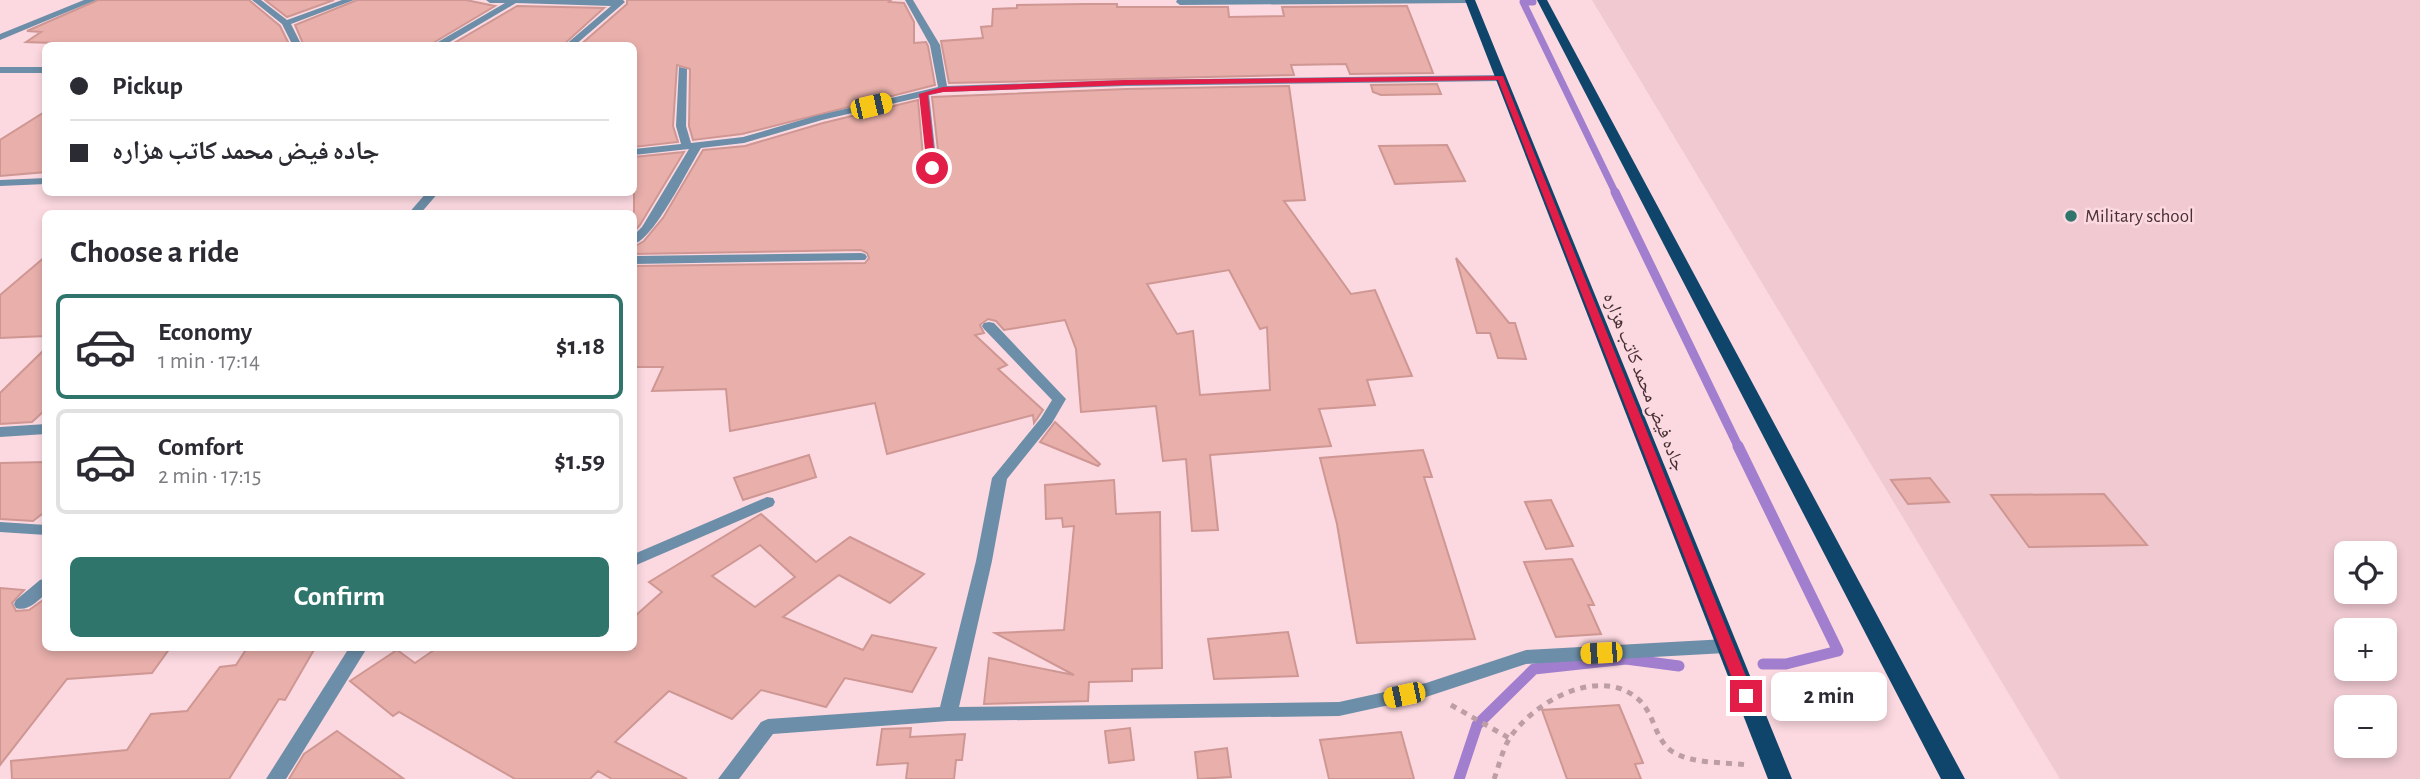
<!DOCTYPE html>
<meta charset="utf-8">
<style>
body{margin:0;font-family:"Alegreya Sans","Noto Naskh Arabic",sans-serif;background:#f2f2f3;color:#2b2b33;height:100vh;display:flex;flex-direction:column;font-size:26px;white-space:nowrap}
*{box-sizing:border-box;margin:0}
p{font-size:23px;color:#7c7c81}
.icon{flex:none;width:38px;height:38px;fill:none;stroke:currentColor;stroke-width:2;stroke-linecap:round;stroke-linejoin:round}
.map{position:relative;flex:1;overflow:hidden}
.details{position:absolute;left:42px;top:210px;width:595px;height:441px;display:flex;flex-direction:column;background:#fff;border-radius:10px;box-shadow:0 4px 10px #0003}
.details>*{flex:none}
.guide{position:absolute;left:42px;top:42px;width:595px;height:154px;border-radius:10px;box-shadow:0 4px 10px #0003;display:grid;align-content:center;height:154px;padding:0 28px;background:#fff}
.controls{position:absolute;left:2334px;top:541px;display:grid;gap:14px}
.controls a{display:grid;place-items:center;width:63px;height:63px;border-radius:10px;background:#fff;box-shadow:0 4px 10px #0003;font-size:35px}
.end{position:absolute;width:32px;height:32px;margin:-16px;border:9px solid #e11d48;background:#fff;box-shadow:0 0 0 4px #fff}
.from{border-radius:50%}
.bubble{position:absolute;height:49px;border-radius:10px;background:#fff;box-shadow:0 4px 10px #0003;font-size:23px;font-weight:600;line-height:49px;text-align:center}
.car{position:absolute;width:21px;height:42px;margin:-21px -10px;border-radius:9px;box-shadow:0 0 5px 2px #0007;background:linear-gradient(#f5c518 24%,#345 0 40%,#f5c518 0 76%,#345 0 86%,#f5c518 0)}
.guide b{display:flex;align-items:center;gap:24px;height:66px;font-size:26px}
.guide b+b{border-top:2px solid #e1e1e2}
.guide i{width:18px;height:18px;background:#2b2b33}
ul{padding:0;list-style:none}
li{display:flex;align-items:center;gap:21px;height:105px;margin:0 14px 10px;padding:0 14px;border:4px solid #e1e1e2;border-radius:10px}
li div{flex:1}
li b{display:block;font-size:26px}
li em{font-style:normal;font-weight:600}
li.on{border-color:#2f756c}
li>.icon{width:63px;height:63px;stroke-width:1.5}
h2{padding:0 28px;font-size:32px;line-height:84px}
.button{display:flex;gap:14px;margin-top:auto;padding:14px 28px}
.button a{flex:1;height:80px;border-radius:10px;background:#2f756c;color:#fff;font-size:28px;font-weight:600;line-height:80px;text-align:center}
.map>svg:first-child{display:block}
.built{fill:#f0c9d1;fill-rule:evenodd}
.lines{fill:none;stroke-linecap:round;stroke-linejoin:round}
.stream-far2{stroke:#a17ece;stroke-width:7}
.stream-far1{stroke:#a17ece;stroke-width:9}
.stream{stroke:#a17ece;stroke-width:11}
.building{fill:#e8afab;stroke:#cf9793;stroke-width:2;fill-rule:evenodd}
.path{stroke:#bd9ea5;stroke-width:5;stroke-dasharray:6 6;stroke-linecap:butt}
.lane{fill:#6d8ea8;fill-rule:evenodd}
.street{fill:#6d8ea8;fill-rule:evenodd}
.primary{fill:#0f456a;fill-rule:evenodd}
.route{fill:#e11d48}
.poi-dot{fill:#2f756c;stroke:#fcd9e0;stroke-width:2.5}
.labels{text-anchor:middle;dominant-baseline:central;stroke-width:5;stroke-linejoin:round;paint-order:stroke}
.poi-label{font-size:19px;fill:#473035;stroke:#fcd9e0;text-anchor:start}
.street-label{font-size:19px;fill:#473035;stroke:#fcd9e0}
</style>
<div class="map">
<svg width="2420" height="779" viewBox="0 0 2420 779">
<rect width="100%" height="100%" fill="#fcd9e0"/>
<path class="built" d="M1592,0h828v779h-360zM2347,553h38v39h-38zM2347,630h38v38h-38zM2347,707h38v39h-38z"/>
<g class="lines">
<path class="stream-far2" d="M1533,2h-10l93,192"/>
<path class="stream-far1" d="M1615,192l124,256"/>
<g class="stream">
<path d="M1738,446l100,205 -52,13h-23"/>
<path d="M1459,779l18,-54 57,-56 92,-10 53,7"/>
</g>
</g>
<g class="building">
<path d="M98,0h151l31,26 10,20h-241l4,-3 -27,-1 15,-10 -14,-1z"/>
<path d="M265,0h69l-47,17z"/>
<path d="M357,0h109l29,6 -67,40h-124l-9,-21z"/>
<path d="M627,0h264l-2,2 15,1 10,19v21l12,-1 2,4 7,39 -193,49 -49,6 -4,-14 1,-57 -13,-4 -4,61 5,16 -44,5v-101h-55l48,-42z"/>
<path d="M1084,4h33v3h111l1,10 55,-1 -2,-9 125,-1 26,67 -83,1 -4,-10 -55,1 3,10 -345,8 -8,-42 42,-3 -2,-11 11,-1 1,-17 24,-1v-3z"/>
<path d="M517,6l87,2 -42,38h-113z"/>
<path d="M1437,84l4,10 -60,1 -8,-3 -2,-7z"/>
<path d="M1289,86l16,114 -21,1 67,93 24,-4 37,86 -45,4 8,25 -56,4 12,37 -121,9 8,75 -26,1 -6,-72 -23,2 -7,-55 -75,6 -5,-63 -11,-29 -61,10 -8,-9 -8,-2 -8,6 4,8 -9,2 32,30 -9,4 45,41 -9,13 -1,-8 -146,39 -12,-51 -145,28 -4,-42 -74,2 11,-24h-29v-101l231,-3 4,-5 -2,-5 -6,-3 -227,4v-7l10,-6 19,-23 40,-68 42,-4 78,-23 95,-23 6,68 9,5 7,-5 -8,-71 194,-8zM1229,270l31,59 7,-2 3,63 -70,5 -7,-64 -16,3 -30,-50z"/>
<path d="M46,111v61l-46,4v-36z"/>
<path d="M1447,145l18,36 -70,3 -16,-38z"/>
<path d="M684,152l-44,73 -6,7v-75z"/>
<path d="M46,256v80l-46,2v-43z"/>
<path d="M1456,258l53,65h6l11,36 -28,-1 -8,-25h-13z"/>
<path d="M46,348v61l-14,13 -32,2v-31z"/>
<path d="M1055,422l45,42 -2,2 -58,-24z"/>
<path d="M1423,450l9,27h-8l51,162 -118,4 -20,-119 -17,-66z"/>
<path d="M809,455l7,22 -73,23 -9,-22z"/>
<path d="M46,462v49l-13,10 -33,-2v-56z"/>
<path d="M1930,478l19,24 -41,2 -17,-24z"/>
<path d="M1114,480l2,34 44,-2 2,156 -30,1v12l-43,1 -1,19 -104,3 5,-46 85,17 -79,-42 69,-3 10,-104 -11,1 -1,-9 -16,1 -1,-34z"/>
<path d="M2104,494l43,51 -118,2 -38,-52z"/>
<path d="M1551,500l22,46 -27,3 -21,-47z"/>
<path d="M761,514l55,48 34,-25 74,37 -34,29 -51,-28 -56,42 80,33 9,-15 64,13 -24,44 -67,-14 -19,29 -65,-17 -29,29 -63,-28 -54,51 72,37h-75l-14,-8 -8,8h-75l-116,-67 -6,4 -43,-35 47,-31 18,13 22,-15h197v-31l28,-25 -13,-10zM760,545l35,32 -40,30 -43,-31z"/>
<path d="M1572,559l22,46h-6l13,29 -45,3 -32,-75z"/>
<path d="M0,588l24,2 -12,13 4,8 13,-1 17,-12v50h124l-18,25 -85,6 -67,86z"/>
<path d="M1288,632l10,44 -84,3 -6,-40z"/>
<path d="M247,648h68l-30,52 -6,-1 -50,80h-217l-1,-18 116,-11 24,-36 36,-3 33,-44 16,-2z"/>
<path d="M1619,705l24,58 -8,1 6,15h-74l-25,-69z"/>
<path d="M911,728l-1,9 55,-3 -3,26h-6l-2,19h-48l2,-16 -31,2 5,-36z"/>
<path d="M1130,728l4,32 -25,3 -4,-32z"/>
<path d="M337,731l67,48h-115l15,-25z"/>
<path d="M1401,732l13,47h-85l-9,-39z"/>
<path d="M1227,748l4,29 -33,2 -3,-27z"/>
</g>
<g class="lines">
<g class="path">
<path d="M1451,705l58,33"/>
<path d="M1494,779c5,-13 8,-28 15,-40 24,-37 90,-74 129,-40 17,14 16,41 35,53 20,12 51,10 74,13"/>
</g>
<path class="lane" d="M920,92l9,2 8,74 -5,3 -5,-3z"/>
<g class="street">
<path d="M84,0h12l-96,40v-6z"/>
<path d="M252,0h9l26,20 55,-20h12l-63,24 11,22h-9l-11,-22z"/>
<path d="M486,0h137l2,2 -51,44h-10l47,-40 -95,-3 -73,43h-12l74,-43h-15z"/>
<path d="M905,0h8l27,45 7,41 179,-6 375,-5 5,3 -5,3 -375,5 -183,6 -121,28 -78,23 -43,5c-13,21 -47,91 -67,96v-9l8,-8 47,-78 -55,6v-6l47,-5 -5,-18 3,-59 8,2 -1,57 5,17 52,-6 72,-21 123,-29 -8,-42z"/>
<path d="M1177,0h297l-4,3 -290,2 -4,-3z"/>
<rect x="0" y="67" width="46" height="6"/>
<path d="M46,178v6l-46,2v-6z"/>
<path d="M427,192h12l-19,22h-12z"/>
<path d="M861,253l4,1 2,3 -2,3 -231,4v-8z"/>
<path d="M989,322l5,1 72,76 -14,24 -45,56 -15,82 -33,146 380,-5 87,-19 100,-33 200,-11 6,2 3,5 -3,5 -6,2 -200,11 -100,33 -87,19 -391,5 -175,13 -34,45h-21l43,-57 7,-3 172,-12 36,-146 16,-83 49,-60 11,-18 -68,-71 -2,-3 2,-3z"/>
<path d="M46,424v10l-46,3v-10z"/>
<path d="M767,497l6,1 2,4 -2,4 -139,60v-12z"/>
<path d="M0,522l46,3v10l-46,-3z"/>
<path d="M46,578v16c-9,7 -18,18 -30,14l-2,-4 2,-4 24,-20z"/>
<path d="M349,648h18l-81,131h-20z"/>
</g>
<g class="primary">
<path d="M1465,0h10l317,779h-24z"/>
<path d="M1537,0h10l418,779h-24z"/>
</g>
</g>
<path class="route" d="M1503,76l251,620 -3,4 -5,1 -7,-5 -241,-616 -372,5 -183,7 -15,3 8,73 -4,2 -5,-2 -8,-74 24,-7 183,-7z"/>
<circle class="poi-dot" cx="2071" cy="216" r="7"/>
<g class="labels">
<g class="poi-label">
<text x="2085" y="216">Military school</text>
</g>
<g class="street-label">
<text transform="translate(1644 382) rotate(68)">جاده فیض محمد کاتب هزاره</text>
</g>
</g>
</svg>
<div class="controls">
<a><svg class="icon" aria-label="locate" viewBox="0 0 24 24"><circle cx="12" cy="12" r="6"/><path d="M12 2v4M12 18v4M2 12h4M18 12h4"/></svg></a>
<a>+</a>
<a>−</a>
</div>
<i class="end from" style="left:932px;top:168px"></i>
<i class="end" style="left:1746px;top:696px"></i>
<div class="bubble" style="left:1771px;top:672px;width:116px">2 min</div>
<i class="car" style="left:871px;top:106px;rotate:77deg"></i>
<i class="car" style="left:1601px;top:653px;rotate:267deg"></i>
<i class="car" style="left:1404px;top:695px;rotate:258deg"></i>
<div class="guide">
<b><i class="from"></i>Pickup</b>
<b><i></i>جاده فیض محمد کاتب هزاره</b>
</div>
<section class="details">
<h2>Choose a ride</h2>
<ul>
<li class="on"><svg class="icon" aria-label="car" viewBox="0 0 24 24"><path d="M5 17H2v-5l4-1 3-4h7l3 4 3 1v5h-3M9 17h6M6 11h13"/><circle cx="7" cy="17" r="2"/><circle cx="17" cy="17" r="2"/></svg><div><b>Economy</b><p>1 min · 17:14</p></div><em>$1.18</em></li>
<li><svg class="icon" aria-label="car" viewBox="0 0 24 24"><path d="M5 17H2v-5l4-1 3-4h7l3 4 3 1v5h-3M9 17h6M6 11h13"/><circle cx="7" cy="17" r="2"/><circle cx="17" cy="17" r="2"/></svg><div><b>Comfort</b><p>2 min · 17:15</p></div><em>$1.59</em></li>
</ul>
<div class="button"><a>Confirm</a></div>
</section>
</div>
